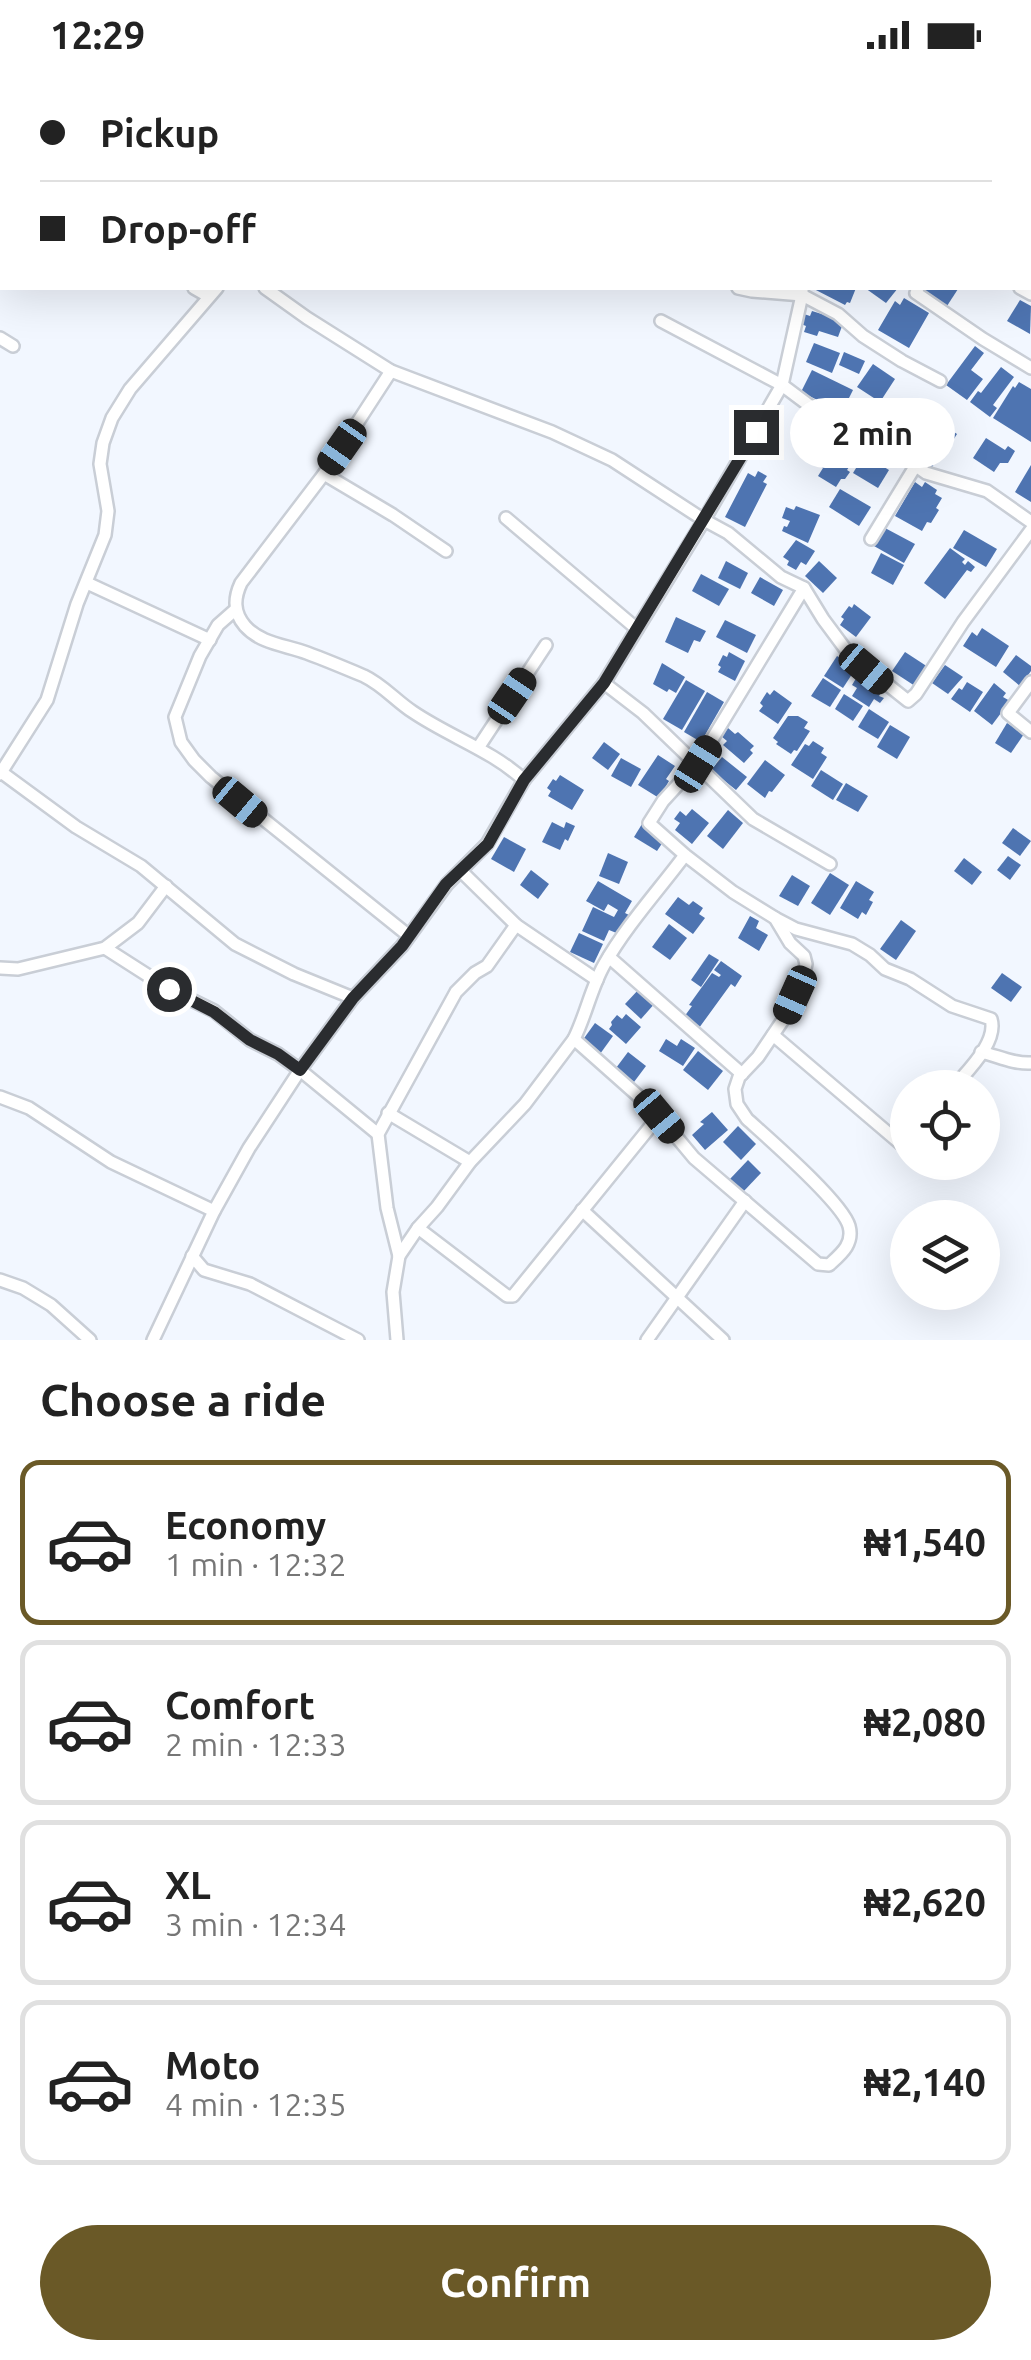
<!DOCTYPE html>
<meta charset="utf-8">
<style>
body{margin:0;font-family:Ubuntu,sans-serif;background:#f2f2f2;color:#222;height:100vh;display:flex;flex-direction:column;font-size:38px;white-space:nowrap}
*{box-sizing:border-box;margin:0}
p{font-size:32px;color:#767676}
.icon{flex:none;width:55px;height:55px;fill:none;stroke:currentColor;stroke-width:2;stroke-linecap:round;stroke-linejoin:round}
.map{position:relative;height:1270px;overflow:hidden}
.sheet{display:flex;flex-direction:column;background:#fff;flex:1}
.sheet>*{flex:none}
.hud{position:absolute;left:0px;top:0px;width:1032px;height:220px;box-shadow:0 10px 40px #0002;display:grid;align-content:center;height:220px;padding:0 40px;background:#fff}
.tools{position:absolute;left:890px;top:1000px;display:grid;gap:20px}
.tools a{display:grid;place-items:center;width:110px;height:110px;border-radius:50%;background:#fff;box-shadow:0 10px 40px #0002;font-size:50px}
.end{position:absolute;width:45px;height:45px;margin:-22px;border:12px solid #2a2c2f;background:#fff;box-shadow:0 0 0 5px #fff}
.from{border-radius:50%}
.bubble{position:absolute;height:70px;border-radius:35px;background:#fff;box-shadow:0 10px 40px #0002;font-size:32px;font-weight:600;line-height:70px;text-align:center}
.car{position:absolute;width:30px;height:60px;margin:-30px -15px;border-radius:12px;box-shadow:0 0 8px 2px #0007;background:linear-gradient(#222 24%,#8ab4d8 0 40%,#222 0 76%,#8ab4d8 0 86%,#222 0)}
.hud b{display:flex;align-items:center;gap:35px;height:95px;font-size:38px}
.hud b+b{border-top:2px solid #e0e0e0}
.hud i{width:25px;height:25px;background:#222}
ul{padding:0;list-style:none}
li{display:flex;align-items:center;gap:30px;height:165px;margin:0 20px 15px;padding:0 20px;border:5px solid #e0e0e0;border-radius:20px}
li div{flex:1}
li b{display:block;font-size:38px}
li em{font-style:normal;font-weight:600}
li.selected{border-color:#6a5927}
li>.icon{width:90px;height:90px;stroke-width:1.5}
h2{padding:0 40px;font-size:45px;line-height:120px}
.button{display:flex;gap:20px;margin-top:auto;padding:20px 40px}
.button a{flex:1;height:115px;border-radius:60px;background:#6a5927;color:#fff;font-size:40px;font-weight:600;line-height:115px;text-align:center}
.status{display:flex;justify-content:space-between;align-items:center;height:70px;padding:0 50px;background:#fff;direction:ltr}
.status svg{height:28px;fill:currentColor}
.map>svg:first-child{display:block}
.building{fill:#4e74b1}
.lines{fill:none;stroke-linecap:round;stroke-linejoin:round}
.lane-casing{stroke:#c9ced6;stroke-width:11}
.street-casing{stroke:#c9ced6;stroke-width:16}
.lane{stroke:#fff;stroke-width:6}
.street{stroke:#fff;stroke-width:11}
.route{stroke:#2a2c2f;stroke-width:12}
</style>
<div class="status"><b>12:29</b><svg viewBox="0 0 49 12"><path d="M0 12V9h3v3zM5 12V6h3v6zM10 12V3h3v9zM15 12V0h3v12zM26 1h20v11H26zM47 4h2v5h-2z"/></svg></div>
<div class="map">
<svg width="1031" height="1270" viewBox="0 0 1031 1270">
<rect width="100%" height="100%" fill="#f2f7ff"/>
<g class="building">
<path d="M812,218h44l-6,15 -3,-1 -2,3z"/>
<path d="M865,218h33l-12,15z"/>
<path d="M918,218h38l2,1 -11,17z"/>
<path d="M904,228l25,15 -20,35 -31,-18 17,-29 5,4z"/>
<path d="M1020,230l11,6 -1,28 -23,-13z"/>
<path d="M812,241l32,10 -6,16 -19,-6 -2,5 -13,-4 2,-6 -5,-2 3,-10 6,2z"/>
<path d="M814,273l26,10 -8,20 -26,-11z"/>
<path d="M975,276l9,7 -13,17 12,9 -16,21 -21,-15z"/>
<path d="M844,282l21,9 -6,13 -20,-9z"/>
<path d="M873,294l22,15 -15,23 -23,-15z"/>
<path d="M1001,297l13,10 -21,28 4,3 -7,9 -20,-15 8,-11 3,2z"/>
<path d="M812,300l41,20 -11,22 -41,-20z"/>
<path d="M1019,312l12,7v53l-38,-24 20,-32 2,2z"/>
<path d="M937,351l20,13 -12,19 -20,-13z"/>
<path d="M912,367l28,19 -8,11 -27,-19z"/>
<path d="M986,368l19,12 3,-4 7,5 -7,12h-8l-6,9 -21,-14z"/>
<path d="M843,374l10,7 -2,4 4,3 -8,12 3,2 -5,7h-4l-5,8 -18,-11 5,-8 -3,-2 10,-17v-3z"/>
<path d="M864,385l25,15 -11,18 -25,-15z"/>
<path d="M1031,395v37l-16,-10z"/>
<path d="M758,401l9,5 -4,6 4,2 -22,43 -20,-10 23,-44 7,4z"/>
<path d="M915,412l7,5 3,-5 12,8 -2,4 7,4 -6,10 3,2 -8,13 -4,-1 -5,9 -27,-15z"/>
<path d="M840,419l31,18 -12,19 -30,-19z"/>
<path d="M796,436l24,9 -12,28 -26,-12 2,-5 3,1 3,-6 -8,-3 4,-11 8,3z"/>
<path d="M885,458l30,16 -11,19 -30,-17z"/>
<path d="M964,460l33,19 -11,18 -33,-19z"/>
<path d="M796,470l19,11 -9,14 -5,-3 -5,8 -9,-5 2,-4 -6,-4z"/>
<path d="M950,478l15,11 -3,3 3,3 3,-4 7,6 -4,5 -4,-2 -22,29 -21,-16z"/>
<path d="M881,483l23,12 -11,20 -22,-12z"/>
<path d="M726,491l22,12 -8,16 -22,-11z"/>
<path d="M819,491l18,17 -14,15 -18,-17z"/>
<path d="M701,504l28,15 -10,17 -27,-15z"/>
<path d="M760,507l23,13 -9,16 -23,-13z"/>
<path d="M854,534l17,13 -15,20 -16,-12 4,-6 -3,-2 8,-11 3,2z"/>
<path d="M676,547l30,14 -6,11 -6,-2 -6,13 -23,-11z"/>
<path d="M725,550l31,15 -9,18 -31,-16z"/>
<path d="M982,558l27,18 -13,21 -33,-21 9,-14 5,4z"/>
<path d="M729,582l16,9 -10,20 -17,-9 3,-5 -3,-2 5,-10 4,2z"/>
<path d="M905,582l23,15 -13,19 -23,-15z"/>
<path d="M1016,585l15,11v5l-11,15 -17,-14z"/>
<path d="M837,586l19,12 -13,20 -19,-12z"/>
<path d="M662,593l23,14 -9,16 -7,-4 -2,3 -14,-8z"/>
<path d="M945,595l18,12 -15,17 -16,-11z"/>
<path d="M860,602l7,5 -5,7 12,8 4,-6 5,3 -4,7 5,2 -4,5 -6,-4 -5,8 -17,-11 5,-8 -5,-3z"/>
<path d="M823,608l18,12 -11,17 -19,-11z"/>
<path d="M686,610l19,11 -23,39 -19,-11z"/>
<path d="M967,612l16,10 -13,20 -19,-13 8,-11 3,2z"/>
<path d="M994,613l12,10 -3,4 7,4 -18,24 -18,-14z"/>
<path d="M774,620l18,13 -14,21 -19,-13 4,-5 -3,-3 7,-11 3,3z"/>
<path d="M707,622l17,10 -23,40 -17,-10z"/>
<path d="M844,624l19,12 -10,15 -18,-12z"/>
<path d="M869,639l20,13 -11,17 -20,-12z"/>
<path d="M788,646h10l10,6 -4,6 6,3 -13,20 -3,-1 -3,4 -15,-10 2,-2 -5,-4z"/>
<path d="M1007,653l17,11 -13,19 -16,-10z"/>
<path d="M890,655l20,12 -13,22 -20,-12z"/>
<path d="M728,658l7,6 3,-2 16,14 -4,4 3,3 -9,10 -21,-18 4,-4 -6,-5z"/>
<path d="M813,671l11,7 -3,5 6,4 -14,22 -22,-14 14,-21 4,2z"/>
<path d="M604,672l16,12 -12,16 -16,-12z"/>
<path d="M658,685l17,11 -9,13 3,2 -10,17 -21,-13z"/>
<path d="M722,687l25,20 -11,13 -25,-20z"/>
<path d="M621,688l20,11 -10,18 -20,-11z"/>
<path d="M765,690l20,15 -13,17 -3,-1 -4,7 -18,-14z"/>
<path d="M821,700l22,14 -10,16 -22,-14z"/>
<path d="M560,705l24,15 -12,20 -24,-14 3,-5 -4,-3 6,-9 3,2z"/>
<path d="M846,713l22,13 -10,16 -22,-12z"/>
<path d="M692,739l17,14 -17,21 -17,-14 5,-7 -6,-4 6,-8 6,5z"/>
<path d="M728,740l15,13 -20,26 -16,-13z"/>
<path d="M552,752l12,6 2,-6 9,4 -7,15 -3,-2 -5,11 -18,-8z"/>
<path d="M642,754l23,15 -8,12 -23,-14z"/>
<path d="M1013,758l18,13 -11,15 -18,-13z"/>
<path d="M504,767l22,12 -12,23 -23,-13z"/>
<path d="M608,783l20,9 -9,22 -20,-8z"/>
<path d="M1008,786l13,9 -11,15 -13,-10z"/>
<path d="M964,788l18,14 -10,13 -18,-14z"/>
<path d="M531,800l18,14 -11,15 -18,-14z"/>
<path d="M830,803l19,12 -19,30 -19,-12z"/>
<path d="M792,805l18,11 -12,20 -19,-10z"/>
<path d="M598,811l34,20 -7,12 6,3 -5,8 -2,-2 -5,12 -10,-4 -5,11 -22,-10 11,-24 21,10 4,-7 -10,-6 -4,7 -18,-10z"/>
<path d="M856,811l18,11 -5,8 4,2 -7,13 -4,-3 -4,7 -18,-11z"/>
<path d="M678,827l11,8 4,-4 10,7 -4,6 6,4 -12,16 -28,-20z"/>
<path d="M750,846l9,5 -3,7 12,7 -9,16 -21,-13z"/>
<path d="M901,850l15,11 -20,29 -16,-11z"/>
<path d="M669,854l18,14 -17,22 -18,-13z"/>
<path d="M579,863l24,11 -9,19 -24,-11z"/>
<path d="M709,884l10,6 -18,27 -10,-7z"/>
<path d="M721,891l21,15 -7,11 -4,-3 -32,44 -15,-11 8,-11 -3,-1 23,-32 7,4 2,-2 -7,-5z"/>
<path d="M1002,903l20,14 -11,15 -20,-14z"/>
<path d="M640,918l16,14 -15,17 -16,-15z"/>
<path d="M626,944l15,13 -15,17 -17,-15 3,-4 -1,-3 6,-7 5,4z"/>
<path d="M595,953l18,13 -13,18 -18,-13z"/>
<path d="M666,969l11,7 4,-7 14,9 -12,18 -24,-15z"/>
<path d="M698,981l25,20 -15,19 -25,-20z"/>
<path d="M628,982l18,14 -12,16 -18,-14z"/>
<path d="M712,1042l16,18 -23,20 -13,-15 12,-11 -4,-2z"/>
<path d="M738,1056l18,18 -15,16 -18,-18z"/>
<path d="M748,1090l13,13 -18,19 -13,-13z"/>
</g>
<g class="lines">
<g class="lane-casing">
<path id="lane" d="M127,0v2"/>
</g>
<g class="street-casing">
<g id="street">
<path d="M257,0l1,2"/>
<path d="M516,0l1,2"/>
<path d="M783,0l1,2"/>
<path d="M905,0l4,2"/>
<path d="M432,2l3,-2"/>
<path d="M0,69l2,1"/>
<path d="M1030,78l1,1"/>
<path d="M194,218l14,8"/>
<path d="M265,218l42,30 84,53 161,61 60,28 92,60 24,13 53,44 23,11 19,31 26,35 59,47 8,-7 47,-72 68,-92"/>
<path d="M738,218l14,3 50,4 36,19 25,22 39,25 38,20"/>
<path d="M918,218l-2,5 67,46 48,29"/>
<path d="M1020,218l11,6"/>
<path d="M661,251l121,64 36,27 24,10 51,28 33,23 61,18 44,31"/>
<path d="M0,268l13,8"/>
<path d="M391,301l-67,103 -83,109c-7,15 -8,29 4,43 16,18 41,19 62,27 19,7 38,15 57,23 19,9 32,25 49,36 37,25 78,38 111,68"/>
<path d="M324,404l69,41 53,36"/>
<path d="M506,448l131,111"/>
<path d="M871,469l45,-74"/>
<path d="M87,513l123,57"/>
<path d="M235,540l-17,15 -18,31 -25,61 6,25 13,18 17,17 198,159"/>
<path d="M1031,612l-23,31 23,19"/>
<path d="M604,613l39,30 110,106 77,45"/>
<path d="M478,678l68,-103"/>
<path d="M1,702l75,55 65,39 94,78 59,30 59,24"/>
<path d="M0,704l47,-74 30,-96 28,-69 3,-24 -8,-47 3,-21 9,-25 18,-29 87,-101"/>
<path d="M685,785c-27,36 -59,71 -81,110 -13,23 -18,50 -30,74l80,71 40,48 124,106 11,1c12,-11 25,-21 20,-39 -7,-24 -80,-87 -102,-107l-10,-15 -2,-15 4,-12 19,-20 29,-43 16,-37 3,-13 -2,-8 -14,-13 -15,-25 -42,-26 -48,-37 -36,-32 14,-22 34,-37 107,-176"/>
<path d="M461,801l55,54"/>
<path d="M775,848l21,11 56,15 18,11 15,14 25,10 42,27 39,13c7,23 -23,51 -38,69"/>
<path d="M105,878l64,41 45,22 36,29 28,14 22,16 78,64"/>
<path d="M609,887l133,117"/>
<path d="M0,898l18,1 87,-21 33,-25 28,-37"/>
<path d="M773,965l128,109 7,-1"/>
<path d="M981,982c17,4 32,12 50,11"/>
<path d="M0,1027l29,11 82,54 103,49"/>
<path d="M388,1043l82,49"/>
<path d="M582,1140l141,130"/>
<path d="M418,1158l89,68h6l146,-180"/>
<path d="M192,1186l12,14 46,14 108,56"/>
<path d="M399,1186l-12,-48 -9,-74 78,-142 19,-19 12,-7 29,-41 81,55"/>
<path d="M0,1210l23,8 28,17 39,35"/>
<path d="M153,1270l61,-129 35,-63 51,-78 53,-72 49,-52 45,-62 40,-40 37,-64 80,-97 100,-163 78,-135 20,-90v-7"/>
<path d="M397,1270l-4,-48 6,-36 19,-28 19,-21 33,-45 55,-58 49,-65"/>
<path d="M647,1270l98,-139"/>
</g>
</g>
<use href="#lane" class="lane"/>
<use href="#street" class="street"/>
</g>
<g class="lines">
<path class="route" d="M169,919l45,23 36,28 28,14 22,16 53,-72 49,-52 44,-62 42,-40 36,-64 80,-97 152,-251"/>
</g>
</svg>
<div class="tools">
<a><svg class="icon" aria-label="locate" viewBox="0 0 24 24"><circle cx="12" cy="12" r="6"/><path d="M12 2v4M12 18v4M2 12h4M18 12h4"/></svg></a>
<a><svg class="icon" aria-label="layers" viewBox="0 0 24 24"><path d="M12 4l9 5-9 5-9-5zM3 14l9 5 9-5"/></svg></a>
</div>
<i class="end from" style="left:169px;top:919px"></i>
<i class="end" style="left:756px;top:362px"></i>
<div class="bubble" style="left:790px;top:328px;width:165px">2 min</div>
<i class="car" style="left:342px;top:377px;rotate:215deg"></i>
<i class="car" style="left:866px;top:599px;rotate:130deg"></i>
<i class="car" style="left:512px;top:626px;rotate:34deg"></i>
<i class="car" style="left:698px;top:694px;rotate:32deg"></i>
<i class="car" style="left:240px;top:732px;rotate:130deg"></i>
<i class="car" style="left:795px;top:925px;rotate:204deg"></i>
<i class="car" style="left:659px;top:1046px;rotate:140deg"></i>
<div class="hud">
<b><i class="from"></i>Pickup</b>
<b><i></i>Drop-off</b>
</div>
</div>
<section class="sheet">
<h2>Choose a ride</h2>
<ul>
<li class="selected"><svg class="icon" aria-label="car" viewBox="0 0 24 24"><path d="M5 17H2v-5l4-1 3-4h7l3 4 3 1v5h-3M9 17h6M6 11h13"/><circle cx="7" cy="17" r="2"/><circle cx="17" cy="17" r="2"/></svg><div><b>Economy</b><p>1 min · 12:32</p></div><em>₦1,540</em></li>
<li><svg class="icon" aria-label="car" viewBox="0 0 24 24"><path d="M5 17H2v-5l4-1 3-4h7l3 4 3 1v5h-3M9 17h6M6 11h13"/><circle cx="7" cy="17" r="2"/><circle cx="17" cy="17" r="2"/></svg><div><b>Comfort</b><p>2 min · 12:33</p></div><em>₦2,080</em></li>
<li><svg class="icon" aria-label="car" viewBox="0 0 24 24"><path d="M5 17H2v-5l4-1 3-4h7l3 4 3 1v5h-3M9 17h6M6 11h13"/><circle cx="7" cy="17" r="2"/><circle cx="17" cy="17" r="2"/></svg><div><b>XL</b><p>3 min · 12:34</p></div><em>₦2,620</em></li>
<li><svg class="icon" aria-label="car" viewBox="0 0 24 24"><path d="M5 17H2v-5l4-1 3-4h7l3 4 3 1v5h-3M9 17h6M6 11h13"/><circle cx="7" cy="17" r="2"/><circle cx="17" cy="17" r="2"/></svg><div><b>Moto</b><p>4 min · 12:35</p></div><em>₦2,140</em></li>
</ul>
<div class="button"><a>Confirm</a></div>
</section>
